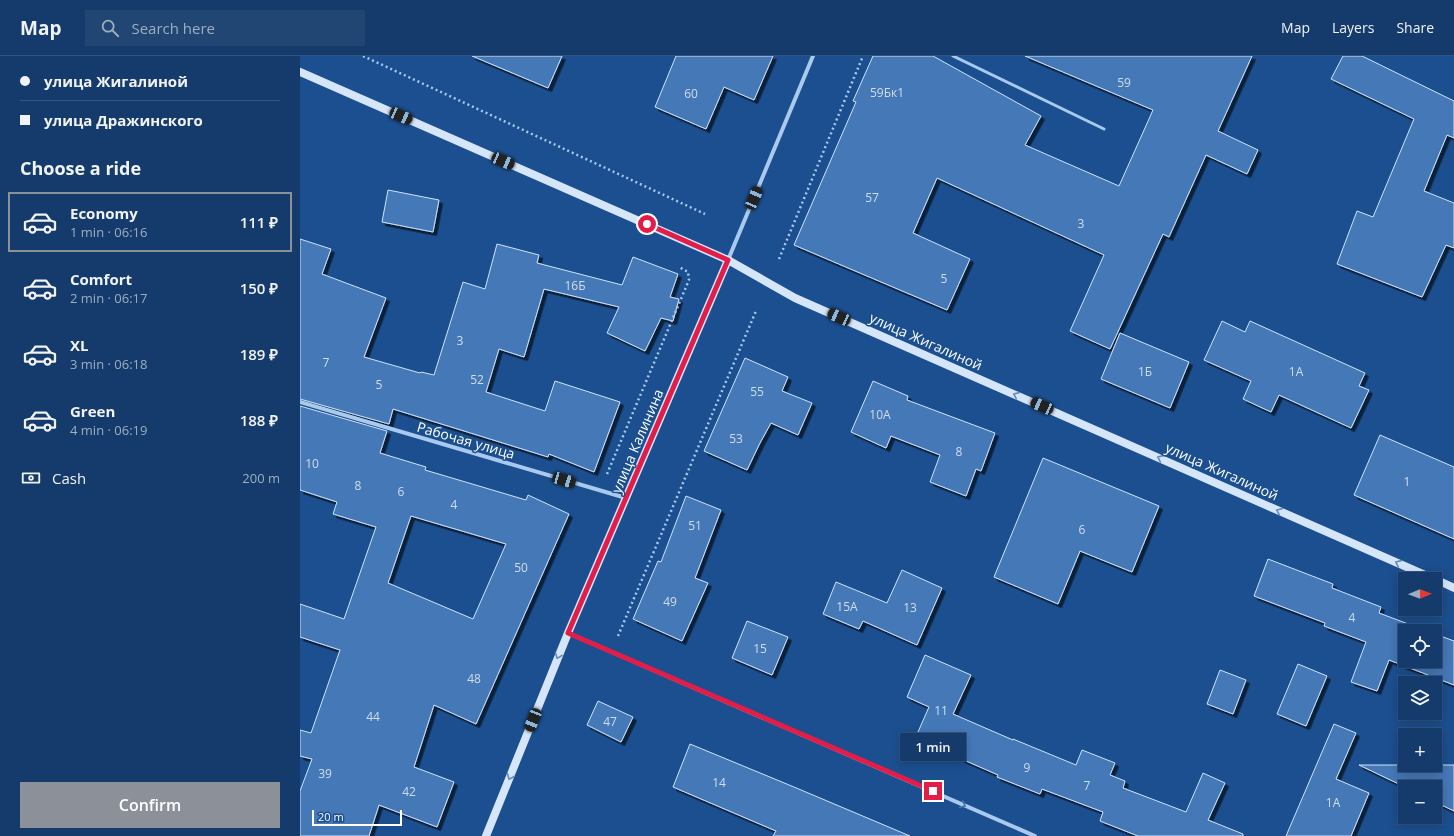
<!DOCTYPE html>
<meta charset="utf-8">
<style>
body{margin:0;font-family:"Open Sans",sans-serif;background:#214673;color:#f1f3f6;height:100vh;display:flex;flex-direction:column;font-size:15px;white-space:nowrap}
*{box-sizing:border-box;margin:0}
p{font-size:13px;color:#9dadc1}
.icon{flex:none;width:22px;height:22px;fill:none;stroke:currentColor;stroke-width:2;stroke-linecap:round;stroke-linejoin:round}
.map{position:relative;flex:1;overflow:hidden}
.drawer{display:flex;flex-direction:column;background:#143b6b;width:300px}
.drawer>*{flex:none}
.guide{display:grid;align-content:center;height:88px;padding:0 20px;background:#143b6b}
.needle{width:26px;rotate:89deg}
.fabs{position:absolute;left:1098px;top:516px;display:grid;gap:8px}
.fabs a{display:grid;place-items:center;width:44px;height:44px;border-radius:0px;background:#143b6b;box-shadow:0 2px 10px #0003,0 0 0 1px #33557e;font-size:20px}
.scale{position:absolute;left:12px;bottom:10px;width:90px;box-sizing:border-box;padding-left:4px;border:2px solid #fff;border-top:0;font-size:11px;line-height:14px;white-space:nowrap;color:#fff;-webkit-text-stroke:3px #1b4f8f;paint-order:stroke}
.end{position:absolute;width:18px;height:18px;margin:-9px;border:5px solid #e11d48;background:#fff;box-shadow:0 0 0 2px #fff}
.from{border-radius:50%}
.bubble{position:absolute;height:28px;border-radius:0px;background:#143b6b;box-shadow:0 2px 10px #0003,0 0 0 1px #33557e;font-size:13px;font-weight:600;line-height:28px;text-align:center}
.car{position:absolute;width:12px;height:24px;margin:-12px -6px;border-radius:5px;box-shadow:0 0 3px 1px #0007;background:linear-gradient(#222 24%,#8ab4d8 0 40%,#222 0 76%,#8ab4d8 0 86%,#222 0)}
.guide b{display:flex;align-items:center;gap:14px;height:38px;font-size:15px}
.guide b+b{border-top:1px solid #33557e}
.guide i{width:10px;height:10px;background:#f1f3f6}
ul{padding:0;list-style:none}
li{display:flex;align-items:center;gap:12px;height:60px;margin:0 8px 6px;padding:0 12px;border:2px solid transparent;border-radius:0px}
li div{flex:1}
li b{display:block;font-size:15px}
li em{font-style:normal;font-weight:600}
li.selected{border-color:#8c9099}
li>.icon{width:36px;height:36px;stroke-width:1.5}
h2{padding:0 20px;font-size:18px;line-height:48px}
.pay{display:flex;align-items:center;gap:10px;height:44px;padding:0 20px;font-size:15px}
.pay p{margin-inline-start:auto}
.primary-button{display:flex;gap:8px;margin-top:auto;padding:8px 20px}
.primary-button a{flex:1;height:46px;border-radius:0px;background:#8c9099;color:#fff;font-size:16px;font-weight:600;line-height:46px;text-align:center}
header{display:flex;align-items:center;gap:24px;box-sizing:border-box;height:56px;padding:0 20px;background:#143b6b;border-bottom:1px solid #33557e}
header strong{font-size:19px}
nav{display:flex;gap:22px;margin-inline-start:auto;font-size:14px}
.search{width:280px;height:36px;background:#214673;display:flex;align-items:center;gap:10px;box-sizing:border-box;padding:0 14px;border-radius:0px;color:#9dadc1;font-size:15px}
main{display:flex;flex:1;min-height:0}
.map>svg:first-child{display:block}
.building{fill:#4478b7;stroke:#cfe3fa;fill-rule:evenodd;filter:url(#shadow)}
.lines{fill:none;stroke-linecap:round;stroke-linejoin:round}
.path{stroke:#a9c9ee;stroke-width:2.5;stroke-dasharray:2 3;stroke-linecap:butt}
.lane{stroke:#a9c9ee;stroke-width:3}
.street{stroke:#a9c9ee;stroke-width:4}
.secondary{stroke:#d6e6fa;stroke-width:8}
.oneway{stroke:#668bba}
.oneway2{stroke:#4674ac}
.route{stroke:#e11d48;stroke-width:5}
.labels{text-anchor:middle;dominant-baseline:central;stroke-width:3;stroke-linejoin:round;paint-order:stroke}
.number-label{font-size:12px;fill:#d0dded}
.street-label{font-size:14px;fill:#fff;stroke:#1b4f8f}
</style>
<header>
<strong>Map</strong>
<div class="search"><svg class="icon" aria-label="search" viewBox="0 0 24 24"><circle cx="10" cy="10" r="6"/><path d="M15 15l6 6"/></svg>Search here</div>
<nav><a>Map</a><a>Layers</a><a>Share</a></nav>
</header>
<main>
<section class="drawer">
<div class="guide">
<b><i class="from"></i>улица Жигалиной</b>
<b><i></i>улица Дражинского</b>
</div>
<h2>Choose a ride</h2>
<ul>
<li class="selected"><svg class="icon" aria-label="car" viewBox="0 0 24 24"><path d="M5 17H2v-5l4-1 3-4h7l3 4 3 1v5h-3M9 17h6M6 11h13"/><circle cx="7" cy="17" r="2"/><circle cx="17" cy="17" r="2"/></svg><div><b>Economy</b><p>1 min · 06:16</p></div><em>111 ₽</em></li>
<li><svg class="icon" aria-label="car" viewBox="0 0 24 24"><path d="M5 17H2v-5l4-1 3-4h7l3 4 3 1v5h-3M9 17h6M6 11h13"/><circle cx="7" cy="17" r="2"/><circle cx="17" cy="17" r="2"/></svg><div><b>Comfort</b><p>2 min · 06:17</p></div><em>150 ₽</em></li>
<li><svg class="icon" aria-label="car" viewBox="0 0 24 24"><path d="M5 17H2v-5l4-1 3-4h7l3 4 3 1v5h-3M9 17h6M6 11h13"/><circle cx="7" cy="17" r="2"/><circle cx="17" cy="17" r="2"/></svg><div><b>XL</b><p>3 min · 06:18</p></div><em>189 ₽</em></li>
<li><svg class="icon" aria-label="car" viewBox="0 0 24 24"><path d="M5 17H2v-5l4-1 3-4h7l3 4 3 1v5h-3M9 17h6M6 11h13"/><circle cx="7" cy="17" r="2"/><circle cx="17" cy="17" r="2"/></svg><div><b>Green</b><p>4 min · 06:19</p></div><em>188 ₽</em></li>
</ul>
<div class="pay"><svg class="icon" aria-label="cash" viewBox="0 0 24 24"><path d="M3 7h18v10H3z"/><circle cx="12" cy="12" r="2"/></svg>Cash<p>200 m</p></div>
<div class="primary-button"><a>Confirm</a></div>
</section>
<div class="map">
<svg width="1154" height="780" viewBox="0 0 1154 780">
<defs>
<filter id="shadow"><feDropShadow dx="3.5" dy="3.5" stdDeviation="0" flood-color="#0009"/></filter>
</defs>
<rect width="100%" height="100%" fill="#1b4f8f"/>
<g class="building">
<path d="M172,0h90l-14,32z"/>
<path d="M376,0h97l-19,44 -30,-13 -18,42 -51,-22z"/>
<path d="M573,0h60l108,60 -16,29 94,41 34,-76 -128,-54h227l-34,75 40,19 -11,24 -41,-19 -37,82 -6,-3 -53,115 -40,-18 34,-76 -167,-77 -24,55 57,26 -23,51 -153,-65 62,-143 -3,-1z"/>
<path d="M1043,0h19l92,45v37l-7,-3 -23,56 30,12v45l-8,-3 -24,52 -85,-33 20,-53 16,6 41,-98 -83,-40z"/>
<path d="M88,134l51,10 -6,32 -51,-10z"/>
<path d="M0,183l31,10 -9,25 64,24 -22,59 56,16 1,-1 13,3 29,-93 22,7 12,-45 42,11 -2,8 85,22 11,-28 45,17 -8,23 9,2 -6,22 -12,-3 -16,33 -38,-18 12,-26 -75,-18 -20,68 -25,-8 -13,43 59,19 10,-30 65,21 -26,70 -45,-18 -1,3 -155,-48 -4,15 -89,-25z"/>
<path d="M922,265l23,11 5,-11 115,52 -6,13 10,4 -18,38 -72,-33 -8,17 -28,-13 8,-18 -47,-21z"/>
<path d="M820,277l69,29 -19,46 -69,-29z"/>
<path d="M445,302l43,19 -6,14 30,12 -14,32 -27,-12 -11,20 -13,27 -43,-19z"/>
<path d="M573,325l35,15 -1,4 88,33 -14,38 -5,-2 -10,27 -36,-14 10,-27 -49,-19 -5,12 -35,-16z"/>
<path d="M0,350l87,25 -7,22 46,14 -1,3 101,30 2,-5 41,19 -93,210 -42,-19 -20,62 40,15 -17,45 -58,-22 -10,31h-69v-45l12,-32 -12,-3v-26l11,3 29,-83 -40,-13v-33l44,15 32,-92 -43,-13 4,-12 -37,-12zM111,460l95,28 -33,75 -85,-36z"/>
<path d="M1080,379l74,32v72l-100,-44z"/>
<path d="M743,402l116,48 -27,66 -52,-21 -22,53 -64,-27z"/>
<path d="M386,440l35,14 -26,68 13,5 -26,58 -49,-22 25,-58 3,1z"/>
<path d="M968,503l65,25 -1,4 49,19 -2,6 48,18h-22v30h30v-27l19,7v44l-65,-25 -12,31 -26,-9 15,-40 -42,-16 1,-3 -71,-27z"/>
<path d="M602,514l40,18 -25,57 -54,-24 -4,8 -36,-15 13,-32 51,21z"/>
<path d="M447,565l41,16 -16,38 -40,-17z"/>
<path d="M625,599l46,20 -18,39 60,26v-1l63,26 6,-15 33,13 -5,12 15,6 -2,7 63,24 17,-39 22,10 -17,37 35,14v2h-105l-38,-15 3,-9 -61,-23 -2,5 -43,-17 1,-2 -59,-26 -1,2 -24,-10 15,-34 -22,-10z"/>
<path d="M998,608l29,12 -21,50 -29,-12z"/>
<path d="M920,614l26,10 -13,34 -26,-10z"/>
<path d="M298,645l35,16 -12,25 -34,-17z"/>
<path d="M1034,668l22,9 -20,46 33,14 -18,43h-65z"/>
<path d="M390,688l104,43 116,49h-137l3,-5 -103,-44z"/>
<path d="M1059,709h95v46l-19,-9v-15h-30z"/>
</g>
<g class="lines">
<g class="path">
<path d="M63,0l342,158"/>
<path d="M479,203l84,-203"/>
<path d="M307,418l82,-194 -1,-8 -9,-5"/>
<path d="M318,580l138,-325"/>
</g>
<path class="lane" d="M653,0l151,73"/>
<g class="street">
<path d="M428,204l85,-204"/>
<path d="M0,346l326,96"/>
<path d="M268,577l467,203"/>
</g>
<g class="secondary">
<path d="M0,16l428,188 67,38 639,281"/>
<path d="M1135,523l19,9"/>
<path d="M186,780l82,-203 160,-373"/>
</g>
</g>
<defs><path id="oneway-chevron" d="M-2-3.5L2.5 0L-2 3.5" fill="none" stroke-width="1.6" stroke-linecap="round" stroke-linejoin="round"/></defs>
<g class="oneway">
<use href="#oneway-chevron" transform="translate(716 339) rotate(-156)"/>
<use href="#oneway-chevron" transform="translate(860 402) rotate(-156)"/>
<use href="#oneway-chevron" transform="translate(979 455) rotate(-156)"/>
<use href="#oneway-chevron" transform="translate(1098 507) rotate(-156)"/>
<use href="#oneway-chevron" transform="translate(258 600) rotate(112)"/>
<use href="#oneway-chevron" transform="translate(210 721) rotate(112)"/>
</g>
<use class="oneway2" href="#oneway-chevron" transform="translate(663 749) rotate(24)"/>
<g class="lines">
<path class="route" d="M347,168l81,36 -160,373 365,158"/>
</g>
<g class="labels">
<g class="number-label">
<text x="824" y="26">59</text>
<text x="587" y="36">59Бк1</text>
<text x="391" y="37">60</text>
<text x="572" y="141">57</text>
<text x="781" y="167">3</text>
<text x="644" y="222">5</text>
<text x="275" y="229">16Б</text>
<text x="160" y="284">3</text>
<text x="26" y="306">7</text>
<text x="845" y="315">1Б</text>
<text x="996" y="315">1А</text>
<text x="177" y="323">52</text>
<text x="79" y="328">5</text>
<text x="457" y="335">55</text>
<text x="580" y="358">10А</text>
<text x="436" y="382">53</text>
<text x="659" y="395">8</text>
<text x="12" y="407">10</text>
<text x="1107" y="425">1</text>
<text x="58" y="429">8</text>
<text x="101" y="435">6</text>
<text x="154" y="448">4</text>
<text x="395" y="469">51</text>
<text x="782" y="473">6</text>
<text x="221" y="511">50</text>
<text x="370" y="545">49</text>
<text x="547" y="550">15А</text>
<text x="610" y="551">13</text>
<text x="1052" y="561">4</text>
<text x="460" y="592">15</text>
<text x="174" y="622">48</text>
<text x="641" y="654">11</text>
<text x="73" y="660">44</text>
<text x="310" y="665">47</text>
<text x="727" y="711">9</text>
<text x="25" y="717">39</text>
<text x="419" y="726">14</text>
<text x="787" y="729">7</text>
<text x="109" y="735">42</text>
<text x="1033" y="746">1А</text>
</g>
<g class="street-label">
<text transform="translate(626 285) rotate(24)">улица Жигалиной</text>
<text transform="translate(166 384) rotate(16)">Рабочая улица</text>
<text transform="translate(337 385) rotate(-67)">улица Калинина</text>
<text transform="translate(922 415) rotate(24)">улица Жигалиной</text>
</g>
</g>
</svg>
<div class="fabs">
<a><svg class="needle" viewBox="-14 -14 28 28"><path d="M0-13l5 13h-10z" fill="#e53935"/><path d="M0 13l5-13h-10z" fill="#9dadc1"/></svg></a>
<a><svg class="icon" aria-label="locate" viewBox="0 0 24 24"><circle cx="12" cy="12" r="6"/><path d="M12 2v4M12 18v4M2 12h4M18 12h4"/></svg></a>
<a><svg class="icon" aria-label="layers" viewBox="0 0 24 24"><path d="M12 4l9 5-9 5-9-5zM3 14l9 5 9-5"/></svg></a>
<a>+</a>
<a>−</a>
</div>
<div class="scale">20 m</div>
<i class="end from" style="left:347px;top:168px"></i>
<i class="end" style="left:633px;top:735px"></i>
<div class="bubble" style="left:600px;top:677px;width:66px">1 min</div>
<i class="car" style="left:101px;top:60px;rotate:114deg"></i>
<i class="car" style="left:203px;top:105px;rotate:113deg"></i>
<i class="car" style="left:454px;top:142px;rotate:23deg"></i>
<i class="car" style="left:539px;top:261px;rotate:294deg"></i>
<i class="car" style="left:742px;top:350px;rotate:294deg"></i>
<i class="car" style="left:264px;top:424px;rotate:106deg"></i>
<i class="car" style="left:233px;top:664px;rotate:202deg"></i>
</div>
</main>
